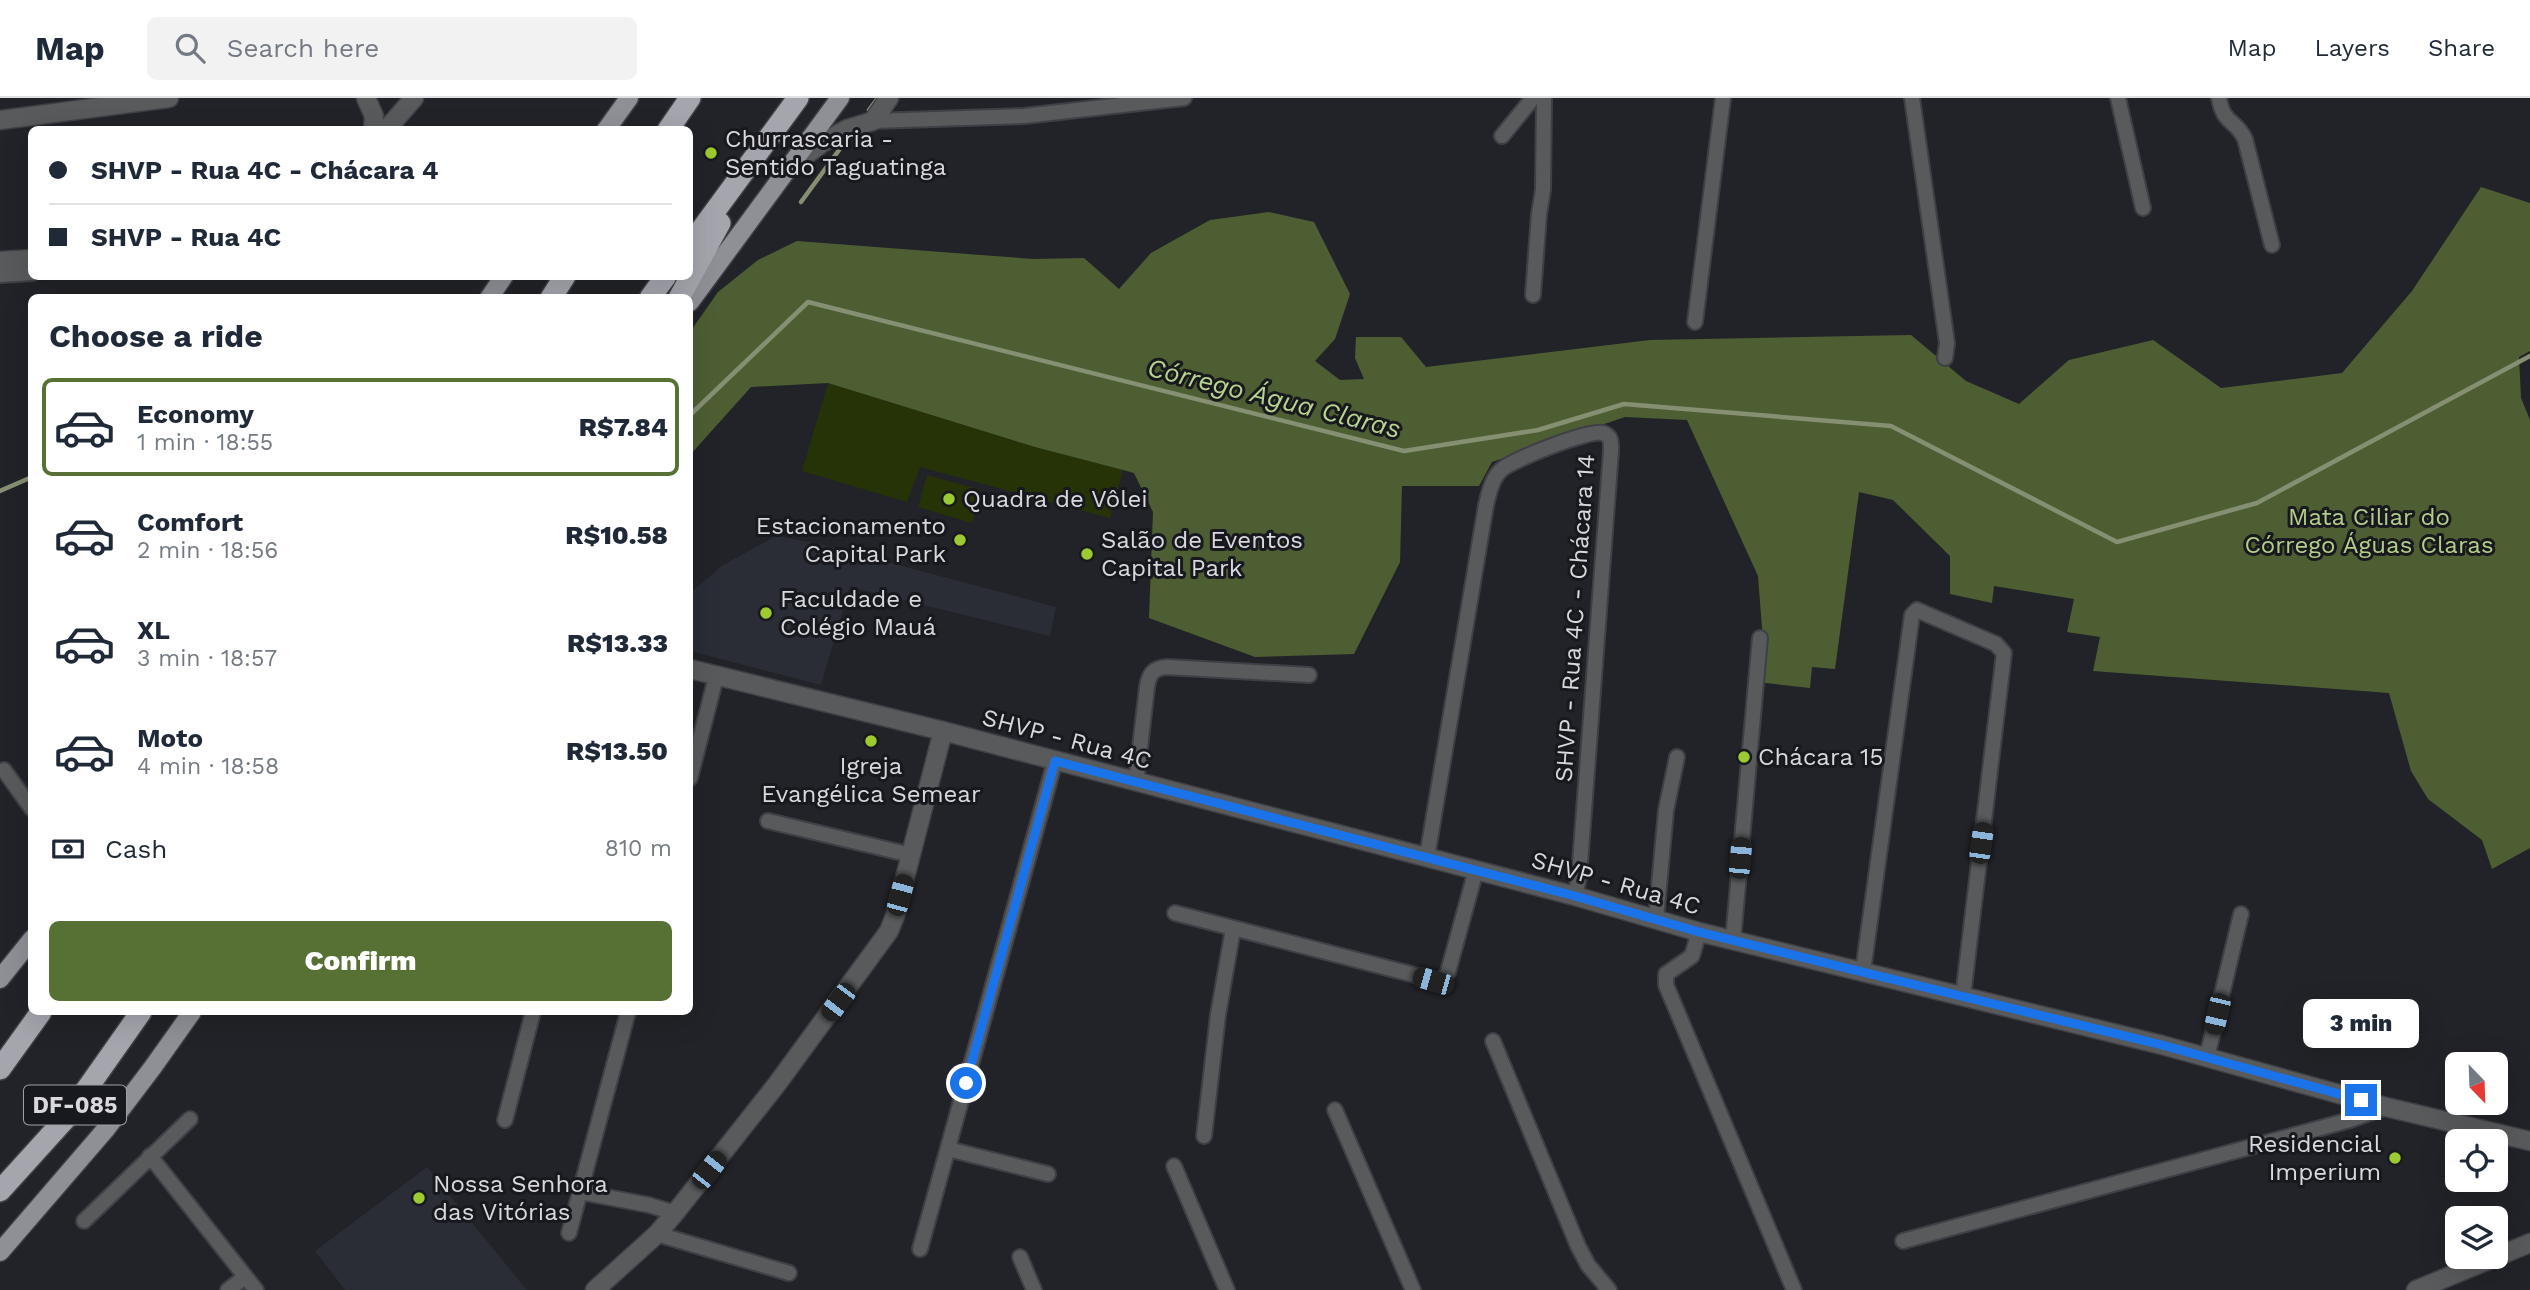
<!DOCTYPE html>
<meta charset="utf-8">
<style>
body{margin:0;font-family:"Work Sans",sans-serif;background:#f2f2f3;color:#1f2937;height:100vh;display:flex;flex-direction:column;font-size:26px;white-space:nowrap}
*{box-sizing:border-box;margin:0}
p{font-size:23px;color:#747a83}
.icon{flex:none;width:38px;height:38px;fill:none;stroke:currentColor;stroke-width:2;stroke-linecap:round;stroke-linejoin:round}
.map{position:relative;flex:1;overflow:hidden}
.details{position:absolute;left:28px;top:196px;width:665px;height:721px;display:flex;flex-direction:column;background:#fff;border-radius:10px;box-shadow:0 7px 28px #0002}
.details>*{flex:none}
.hud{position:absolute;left:28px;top:28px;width:665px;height:154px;border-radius:10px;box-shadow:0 7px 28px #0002;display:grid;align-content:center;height:154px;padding:0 21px;background:#fff}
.needle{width:46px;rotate:157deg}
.tools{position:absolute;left:2445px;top:954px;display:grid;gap:14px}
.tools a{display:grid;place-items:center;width:63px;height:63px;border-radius:10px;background:#fff;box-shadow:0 7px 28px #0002;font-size:35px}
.end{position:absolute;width:32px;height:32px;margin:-16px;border:9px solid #1a73e8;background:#fff;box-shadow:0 0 0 4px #fff}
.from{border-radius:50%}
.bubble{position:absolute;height:49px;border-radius:10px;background:#fff;box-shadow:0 7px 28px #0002;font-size:23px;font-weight:800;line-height:49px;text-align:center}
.car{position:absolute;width:21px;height:42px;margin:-21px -10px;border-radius:9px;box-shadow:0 0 5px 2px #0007;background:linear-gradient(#222 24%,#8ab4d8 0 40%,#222 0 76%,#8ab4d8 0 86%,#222 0)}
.hud b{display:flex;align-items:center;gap:24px;height:66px;font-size:26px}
.hud b+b{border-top:2px solid #e0e1e3}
.hud i{width:18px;height:18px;background:#1f2937}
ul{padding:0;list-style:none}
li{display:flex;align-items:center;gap:21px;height:98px;margin:0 14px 10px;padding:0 7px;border:4px solid transparent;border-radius:10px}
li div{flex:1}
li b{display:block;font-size:26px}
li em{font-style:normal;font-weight:800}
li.on{border-color:#577134}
li>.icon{width:63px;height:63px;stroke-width:1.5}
h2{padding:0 21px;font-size:32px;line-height:84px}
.pay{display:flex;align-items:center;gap:18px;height:77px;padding:0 21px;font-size:26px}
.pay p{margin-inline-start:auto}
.cta{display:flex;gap:14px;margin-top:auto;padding:14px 21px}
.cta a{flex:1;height:80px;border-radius:10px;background:#577134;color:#fff;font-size:28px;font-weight:800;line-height:80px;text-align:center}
header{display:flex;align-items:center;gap:42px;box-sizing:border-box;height:98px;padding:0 35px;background:#fff;border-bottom:2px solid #e0e1e3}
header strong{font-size:33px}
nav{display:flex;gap:38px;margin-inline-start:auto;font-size:24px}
.search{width:490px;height:63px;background:#f2f2f3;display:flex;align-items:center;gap:18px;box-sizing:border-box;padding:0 24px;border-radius:10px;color:#747a83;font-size:26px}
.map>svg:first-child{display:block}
.built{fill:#2a2c36}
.green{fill:#263307}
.forest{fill:#4e5e33}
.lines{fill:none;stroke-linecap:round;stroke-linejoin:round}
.stream{stroke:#859073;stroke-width:4.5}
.minor-casing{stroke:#3f4045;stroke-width:18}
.tertiary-casing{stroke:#3f4045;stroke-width:21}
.primary-casing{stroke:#3f4045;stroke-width:21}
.motorway-casing{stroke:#3f4045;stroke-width:24}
.minor{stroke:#595a5c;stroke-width:14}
.tertiary{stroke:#595a5c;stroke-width:18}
.primary{stroke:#8f9096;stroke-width:18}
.motorway{stroke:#a4a5ad;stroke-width:21}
.route{stroke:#1a73e8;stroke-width:9}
.poi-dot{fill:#9cca31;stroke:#18191e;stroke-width:2.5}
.labels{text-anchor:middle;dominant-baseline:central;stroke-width:6;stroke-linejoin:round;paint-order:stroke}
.shield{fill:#18191e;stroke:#9f9fa4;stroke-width:2}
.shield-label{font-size:23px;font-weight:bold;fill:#d9d9dd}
.poi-label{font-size:24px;fill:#d9d9dd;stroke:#18191e;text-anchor:start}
.park-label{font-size:24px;fill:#b3ce88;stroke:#18191e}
.street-label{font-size:24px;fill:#d9d9dd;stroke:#18191e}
.water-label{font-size:26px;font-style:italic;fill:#b9d48e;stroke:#18191e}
</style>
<header>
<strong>Map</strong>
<div class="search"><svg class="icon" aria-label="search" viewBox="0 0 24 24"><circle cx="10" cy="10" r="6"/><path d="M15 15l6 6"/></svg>Search here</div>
<nav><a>Map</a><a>Layers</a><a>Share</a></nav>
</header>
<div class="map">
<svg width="2530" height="1192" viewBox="0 0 2530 1192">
<rect width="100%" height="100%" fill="#222328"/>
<g class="built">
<path d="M776,438l44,8 236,63 -6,29 -200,-49 -29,98 -131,-34v-58l33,-28z"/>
<path d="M427,1069l50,62 50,61h-182l-30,-39z"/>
</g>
<g class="green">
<path d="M828,285l207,64 88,23 -13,48 -190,-51 -13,35 -105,-31z"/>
<path d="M927,377l54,15 -9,33 -54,-16z"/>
</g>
<path class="forest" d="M2481,89l49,16v148l-11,6 2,41 9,22v428l-38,21 -10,-29 -54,-41 -17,-28 -22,-78 -296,-22 7,-34 -33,-5 7,-33 -80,-13 -2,17 -42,-9v-38l-57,-56 -34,-8 -24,177 -23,-2 -2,21 -53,-6 6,-41 -5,-65 -71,-156 -62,-3 -133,45 -13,24h-77l-2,76 -46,92 -99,3 -106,-39 4,-106 -19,-39 -11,-3 -88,-23 -207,-64 -77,4 -61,68v-123l28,-40 40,-32 39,-19 236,18 51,-1 35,31 32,-36 59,-33 59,-8 45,10 36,72 -15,45 -20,22 25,19 24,-1 -9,-21 1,-21h45l25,30 224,-27 261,-5 55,46 53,23 50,-44 84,-20 68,48 121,-15 70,-82z"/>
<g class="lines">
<g class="stream">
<path d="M869,12l9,-12"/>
<path d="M801,104l49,-67"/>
<path d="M690,317l118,-113 596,149 134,-21 86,-26 267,22 226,116 140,-39 273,-147"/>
<path d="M0,393l32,-14"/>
</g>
<g class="minor-casing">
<g id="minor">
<path d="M1912,0l35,245 -2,15"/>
<path d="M2118,0l25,110"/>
<path d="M2219,0c5,28 16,20 26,41l27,106"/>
<path d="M873,23l151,-5 160,-18"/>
<path d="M1502,38l31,-38"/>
<path d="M0,177l32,-2"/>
<path d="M1533,197l6,-81 4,-24 1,-92"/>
<path d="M1695,224l28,-224"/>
<path d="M4,672l28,39"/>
<path d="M690,680l26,-101"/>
<path d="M1136,684l11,-95c2,-13 6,-19 20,-20l142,8"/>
<path d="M768,723l143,34"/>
<path d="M1427,759l59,-352c3,-12 6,-27 15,-35 11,-10 88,-41 102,-37 9,3 8,11 8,18l-32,426 -4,19"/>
<path d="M1175,815l263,68 6,-2 4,-7 28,-102"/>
<path d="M1656,821l10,-109 11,-53"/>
<path d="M1699,834l-7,24 -26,18v11l128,305"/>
<path d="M1733,842l27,-302"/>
<path d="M1863,873l49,-356 5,-5 79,34 8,9 -41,343"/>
<path d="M1493,943l85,205 10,19 21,25"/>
<path d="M2207,959l34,-143"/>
<path d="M1335,1012l78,180"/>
<path d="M505,1022l28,-108"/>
<path d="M1204,1038l14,-121 15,-86"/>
<path d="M948,1051l100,25"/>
<path d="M150,1058l106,134"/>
<path d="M1174,1068l53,124"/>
<path d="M580,1094l69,13 26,8"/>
<path d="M84,1123l106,-102"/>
<path d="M569,1135l59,-221"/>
<path d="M657,1136l132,39"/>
<path d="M1903,1143l447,-121 36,-13"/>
<path d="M920,1151l135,-488"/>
<path d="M1020,1159l14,33"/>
<path d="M228,1192l17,-13"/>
</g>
</g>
<g class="tertiary-casing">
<g id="tertiary">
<path d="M366,0l8,18 -1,14"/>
<path d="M0,22l169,-22"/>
<path d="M386,32l28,-32"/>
<path d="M794,66l28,-21 25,-14 26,-8 16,-23"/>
<path d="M0,163l32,-2"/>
<path d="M690,571l253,62 632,165 124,36 463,113 224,62 144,34"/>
<path d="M595,1192l62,-56 18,-21 102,-129 112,-153 6,-15 48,-185"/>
<path d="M2416,1192l114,-47"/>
</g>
</g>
<g class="primary-casing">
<g id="primary">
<path d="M606,32l23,-32"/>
<path d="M489,200l15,-22"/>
<path d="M690,204l150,-204"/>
<path d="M0,881l32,-40"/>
<path d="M0,1154l106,-123 47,-62 39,-55"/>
</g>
</g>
<g class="motorway-casing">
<g id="motorway">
<path d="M668,32l22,-32"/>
<path d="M690,147l108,-147"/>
<path d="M551,200l14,-22"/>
<path d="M650,200l16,-22"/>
<path d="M679,200l41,-75"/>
<path d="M0,971l41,-57"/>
<path d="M0,1093l67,-74 74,-105"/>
</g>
</g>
<use href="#minor" class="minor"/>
<use href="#tertiary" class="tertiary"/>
<use href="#primary" class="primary"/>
<use href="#motorway" class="motorway"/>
</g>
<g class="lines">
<path class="route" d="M966,985l89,-322 520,135 124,36 463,113 199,55"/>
</g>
<g class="poi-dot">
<circle cx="711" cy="55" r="7"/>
<circle cx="949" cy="401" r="7"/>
<circle cx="960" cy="442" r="7"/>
<circle cx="1087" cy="456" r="7"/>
<circle cx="766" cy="515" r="7"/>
<circle cx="871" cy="643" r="7"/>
<circle cx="1744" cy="659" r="7"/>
<circle cx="2395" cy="1060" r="7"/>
<circle cx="419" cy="1100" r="7"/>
</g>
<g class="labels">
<rect class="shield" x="24" y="987.5" width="102" height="39" rx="5"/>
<g class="shield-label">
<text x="75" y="1007">DF-085</text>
</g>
<g class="poi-label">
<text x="725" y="41">Churrascaria -<tspan x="725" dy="28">Sentido Taguatinga</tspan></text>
<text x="963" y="401">Quadra de Vôlei</text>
<text x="946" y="428" text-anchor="end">Estacionamento<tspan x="946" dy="28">Capital Park</tspan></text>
<text x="1101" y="442">Salão de Eventos<tspan x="1101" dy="28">Capital Park</tspan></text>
<text x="780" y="501">Faculdade e<tspan x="780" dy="28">Colégio Mauá</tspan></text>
<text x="1758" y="659">Chácara 15</text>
<text x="871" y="668" text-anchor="middle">Igreja<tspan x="871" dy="28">Evangélica Semear</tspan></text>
<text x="2381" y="1046" text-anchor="end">Residencial<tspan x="2381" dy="28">Imperium</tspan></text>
<text x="433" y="1086">Nossa Senhora<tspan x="433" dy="28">das Vitórias</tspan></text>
</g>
<g class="park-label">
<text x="2369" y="419">Mata Ciliar do<tspan x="2369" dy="28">Córrego Águas Claras</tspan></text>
</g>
<g class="street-label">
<text transform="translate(1575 520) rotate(-86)">SHVP - Rua 4C - Chácara 14</text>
<text transform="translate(1067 641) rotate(15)">SHVP - Rua 4C</text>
<text transform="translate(1616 785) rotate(16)">SHVP - Rua 4C</text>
</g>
<g class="water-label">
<text transform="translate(1274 300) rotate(14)">Córrego Água Claras</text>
</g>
</g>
</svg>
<div class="tools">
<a><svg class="needle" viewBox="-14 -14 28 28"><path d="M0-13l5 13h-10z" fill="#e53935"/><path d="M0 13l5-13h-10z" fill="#747a83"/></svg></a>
<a><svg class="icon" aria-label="locate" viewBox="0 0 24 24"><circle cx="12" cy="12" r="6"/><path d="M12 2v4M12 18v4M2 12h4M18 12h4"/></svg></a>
<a><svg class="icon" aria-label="layers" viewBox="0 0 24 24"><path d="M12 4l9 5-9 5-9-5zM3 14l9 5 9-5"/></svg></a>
</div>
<i class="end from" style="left:966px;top:985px"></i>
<i class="end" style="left:2361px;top:1002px"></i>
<div class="bubble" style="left:2303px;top:901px;width:116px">3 min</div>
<i class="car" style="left:1981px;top:745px;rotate:8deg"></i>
<i class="car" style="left:1740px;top:760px;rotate:5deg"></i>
<i class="car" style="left:900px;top:797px;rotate:15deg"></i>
<i class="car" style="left:1433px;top:883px;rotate:286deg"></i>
<i class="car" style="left:838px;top:904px;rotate:217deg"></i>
<i class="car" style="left:2217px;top:916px;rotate:193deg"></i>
<i class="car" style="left:709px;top:1072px;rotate:38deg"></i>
<div class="hud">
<b><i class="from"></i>SHVP - Rua 4C - Chácara 4</b>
<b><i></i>SHVP - Rua 4C</b>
</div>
<section class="details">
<h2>Choose a ride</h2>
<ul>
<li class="on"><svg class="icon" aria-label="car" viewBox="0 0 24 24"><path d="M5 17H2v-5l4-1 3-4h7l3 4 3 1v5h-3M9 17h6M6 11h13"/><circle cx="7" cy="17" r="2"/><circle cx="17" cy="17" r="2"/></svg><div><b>Economy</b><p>1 min · 18:55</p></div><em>R$7.84</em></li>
<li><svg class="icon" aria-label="car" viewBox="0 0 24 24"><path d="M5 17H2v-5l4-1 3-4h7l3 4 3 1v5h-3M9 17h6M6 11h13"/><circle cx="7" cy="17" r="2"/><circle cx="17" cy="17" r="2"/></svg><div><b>Comfort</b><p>2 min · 18:56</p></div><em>R$10.58</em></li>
<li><svg class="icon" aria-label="car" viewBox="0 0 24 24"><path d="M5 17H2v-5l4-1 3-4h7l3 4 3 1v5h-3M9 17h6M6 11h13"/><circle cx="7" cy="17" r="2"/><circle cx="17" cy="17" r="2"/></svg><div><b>XL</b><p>3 min · 18:57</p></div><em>R$13.33</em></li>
<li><svg class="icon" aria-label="car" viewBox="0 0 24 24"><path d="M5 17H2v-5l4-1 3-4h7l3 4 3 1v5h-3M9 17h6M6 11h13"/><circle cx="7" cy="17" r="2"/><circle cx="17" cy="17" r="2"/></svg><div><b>Moto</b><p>4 min · 18:58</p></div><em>R$13.50</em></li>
</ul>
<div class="pay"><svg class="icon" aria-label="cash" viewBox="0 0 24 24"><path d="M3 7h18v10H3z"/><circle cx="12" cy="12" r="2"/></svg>Cash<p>810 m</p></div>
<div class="cta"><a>Confirm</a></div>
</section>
</div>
